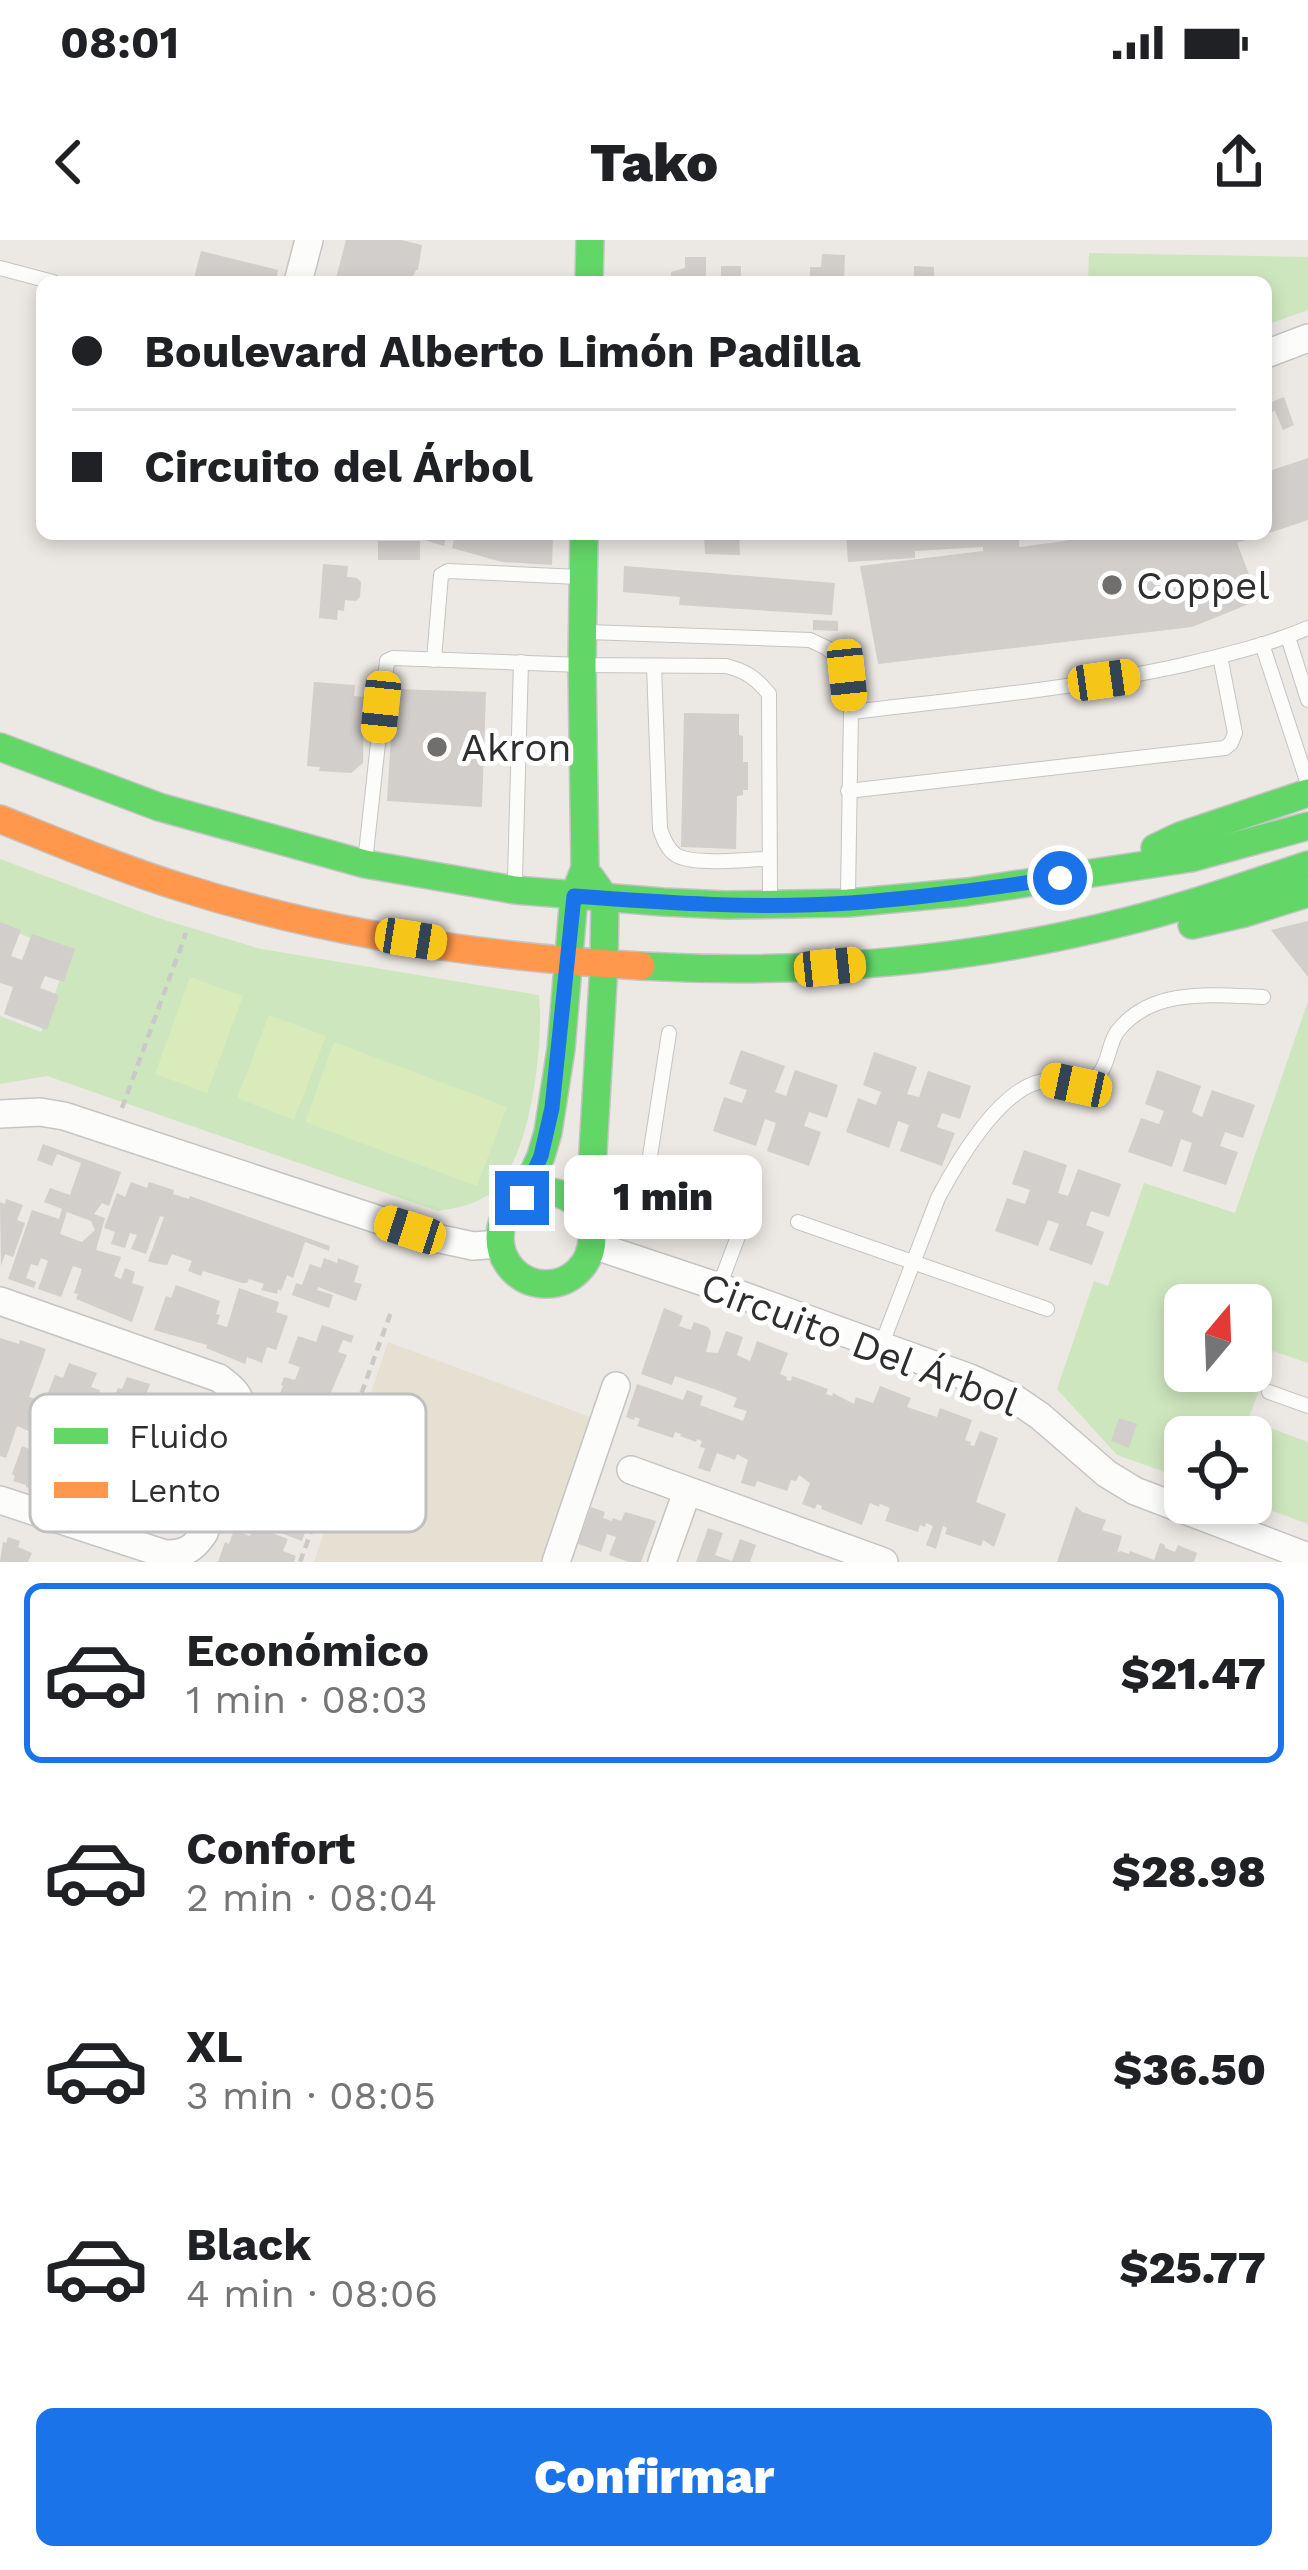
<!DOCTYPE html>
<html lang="es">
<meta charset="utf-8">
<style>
body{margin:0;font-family:"Work Sans",sans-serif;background:#f2f2f2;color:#202124;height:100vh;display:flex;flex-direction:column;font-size:45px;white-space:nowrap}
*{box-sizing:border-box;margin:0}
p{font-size:39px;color:#757577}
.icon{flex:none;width:66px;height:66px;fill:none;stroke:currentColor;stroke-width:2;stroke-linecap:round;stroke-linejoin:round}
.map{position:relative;height:1322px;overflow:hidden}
.drawer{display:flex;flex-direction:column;background:#fff;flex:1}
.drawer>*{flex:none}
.hud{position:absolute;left:36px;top:36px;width:1236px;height:264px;border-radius:18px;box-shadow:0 6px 18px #0003;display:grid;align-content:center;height:264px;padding:0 36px;background:#fff}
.needle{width:78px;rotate:19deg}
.tools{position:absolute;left:1164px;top:1044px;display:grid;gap:24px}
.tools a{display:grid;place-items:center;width:108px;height:108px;border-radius:18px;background:#fff;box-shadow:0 6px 18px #0003;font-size:60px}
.end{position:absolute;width:54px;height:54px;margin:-27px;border:15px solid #1a73e8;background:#fff;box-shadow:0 0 0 6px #fff}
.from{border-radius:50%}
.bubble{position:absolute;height:84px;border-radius:18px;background:#fff;box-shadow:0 6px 18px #0003;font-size:39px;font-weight:800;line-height:84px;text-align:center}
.car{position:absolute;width:36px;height:72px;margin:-36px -18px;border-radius:15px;box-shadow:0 0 9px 3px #0007;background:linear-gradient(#f5c518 24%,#345 0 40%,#f5c518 0 76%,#345 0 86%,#f5c518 0)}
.hud b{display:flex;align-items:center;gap:42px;height:114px;font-size:45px}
.hud b+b{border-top:3px solid #e0e0e0}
.hud i{width:30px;height:30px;background:#202124}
ul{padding:21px 0 0;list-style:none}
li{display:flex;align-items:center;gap:36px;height:180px;margin:0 24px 18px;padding:0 12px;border:6px solid transparent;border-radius:18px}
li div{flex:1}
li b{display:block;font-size:45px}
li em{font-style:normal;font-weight:800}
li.on{border-color:#1a73e8}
li>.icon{width:108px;height:108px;stroke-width:1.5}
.button{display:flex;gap:24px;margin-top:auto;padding:24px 36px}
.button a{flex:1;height:138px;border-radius:18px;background:#1a73e8;color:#fff;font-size:48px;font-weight:800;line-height:138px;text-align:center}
.status{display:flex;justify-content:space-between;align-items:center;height:84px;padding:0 60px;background:#fff;direction:ltr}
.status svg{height:33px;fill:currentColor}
header{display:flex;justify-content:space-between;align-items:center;height:156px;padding:0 36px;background:#fff;font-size:54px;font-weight:800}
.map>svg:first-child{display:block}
.education{fill:#e6e0d3}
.green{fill:#cee6be;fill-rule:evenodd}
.pitch{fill:#d9eabb}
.building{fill:#d1cecb;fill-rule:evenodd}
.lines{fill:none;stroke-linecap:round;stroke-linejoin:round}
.lane-casing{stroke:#c5c4c5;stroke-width:16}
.street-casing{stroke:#c5c4c5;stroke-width:30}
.fast-casing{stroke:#c5c4c5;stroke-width:30}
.slow-casing{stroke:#c5c4c5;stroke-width:30}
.path{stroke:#c9c9c8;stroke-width:4.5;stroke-dasharray:9 6;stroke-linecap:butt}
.lane{stroke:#fcfcfb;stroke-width:14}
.street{stroke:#fcfcfb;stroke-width:27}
.fast{stroke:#63d668;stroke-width:27}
.slow{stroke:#ff974d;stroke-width:27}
.route{stroke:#1a73e8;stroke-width:15}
.poi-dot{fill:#706f6e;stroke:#fff;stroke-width:4.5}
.labels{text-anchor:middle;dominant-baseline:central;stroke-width:10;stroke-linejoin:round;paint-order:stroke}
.poi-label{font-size:39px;fill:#2e2e2e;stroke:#fff;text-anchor:start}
.street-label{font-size:39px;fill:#2e2e2e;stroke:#fff}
.key{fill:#fff;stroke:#c0c0c0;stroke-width:3}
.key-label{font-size:33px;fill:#2e2e2e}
</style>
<div class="status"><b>08:01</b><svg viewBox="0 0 49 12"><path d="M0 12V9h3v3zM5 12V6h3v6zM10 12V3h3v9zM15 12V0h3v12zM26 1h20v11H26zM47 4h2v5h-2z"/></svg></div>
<header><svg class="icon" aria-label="back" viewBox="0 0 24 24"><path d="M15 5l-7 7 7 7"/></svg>Tako<svg class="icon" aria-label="share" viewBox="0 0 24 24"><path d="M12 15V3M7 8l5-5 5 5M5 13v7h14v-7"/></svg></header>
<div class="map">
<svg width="1308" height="1322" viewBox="0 0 1308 1322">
<rect width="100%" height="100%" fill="#ece8e4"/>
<path class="education" d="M388,1102l210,78 -53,142h-231z"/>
<g class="green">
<path d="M1089,13l219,4v53l-42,15v-43h-178z"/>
<path d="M0,619l155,58 106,32 278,46c5,49 -8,166 -48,198 -17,12 -34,15 -53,18l-391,-135 -47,8v-68l41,16 29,-80 -70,-25z"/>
<path d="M1308,761v362l-35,-12 -25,69 60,22v82l-58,-21 1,-66h-66v42l-68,-24 -60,-66 37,-108 14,5 36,-103 91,30zM1185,1065h66v66h-66z"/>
</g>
<g class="pitch">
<path d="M190,737l53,19 -36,97 -52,-19z"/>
<path d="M269,775l57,21 -32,84 -57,-22z"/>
<path d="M334,802l173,65 -30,79 -172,-64z"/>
</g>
<g class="building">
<path d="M346,0h55l21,5 -4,25h-2l-6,12h-75z"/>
<path d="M201,11l77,19 -2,12h-83z"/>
<path d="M822,14l23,1 -1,27h-34v-15h11z"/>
<path d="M685,17h21v20h15v-11h20v16h-70v-10l14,-4z"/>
<path d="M914,26l20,1v15h-20z"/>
<path d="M1284,157l10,28 -11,5 -8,-19 -9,3v-10z"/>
<path d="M1308,218v62l-42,14v-62z"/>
<path d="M406,294l147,1 -1,30 -50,-3 -50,-14 2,-8 -8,-2 -2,8z"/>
<path d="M704,294h35l1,21 -35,-1z"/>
<path d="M846,294h173v13l46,-6 21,-7h176l-25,9 22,57 -67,27 -314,37 -18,-98 123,-15v-4l-68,4v7l-67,4z"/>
<rect x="378" y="301" width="42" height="19"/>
<path d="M323,324l25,2 -1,11 10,1 4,4 -1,15 -4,4 -11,-1 -1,11 -6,-1 -1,10 -18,-2z"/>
<path d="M624,326l211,17 -3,32 -153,-10 1,-8 -57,-5z"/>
<path d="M813,380l25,1v10l-25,-1z"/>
<path d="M314,442l41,3 -1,11 10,1 -1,66 -12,10 -32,-2 1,-4 -13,-1z"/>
<path d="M394,449l92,3 -4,115 -95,-6z"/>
<path d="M684,473l55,1v21l4,1v26h5v28h-5v5l-6,1 -1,53 -55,-2z"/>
<path d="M1308,681v56l-37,-47z"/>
<path d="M0,682l21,8 -10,26 11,4 10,-26 43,15 -11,33 -19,-6 -5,12 19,7 -12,35 -43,-16 9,-27 -13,-4z"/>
<path d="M741,810l44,16 -10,26 11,4 9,-26 43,15 -11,33 -18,-6 -5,14 17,6 -12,34 -42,-15 9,-28 -11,-4 -9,27 -43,-15 11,-34 18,6 5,-13 -18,-6z"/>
<path d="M874,812l43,15 -10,27 12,3 9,-26 43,15 -11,33 -18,-6 -5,14 18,6 -13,33 -42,-15 9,-26 -11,-4 -9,27 -43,-16 12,-34 18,7 5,-13 -18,-7z"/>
<path d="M1157,830l44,16 -9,26 10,5 10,-27 43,15 -12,33 -18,-6 -5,14 18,6 -12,33 -43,-14 9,-28 -11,-4 -9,28 -44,-15 13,-34 18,6 5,-13 -19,-7z"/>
<path d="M43,904l78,28 -12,34 -7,-3 -8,11 11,4 -9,32 25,7 -7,19 7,3 4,-11 10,4 -3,11 12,4 -12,35 -56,-23 2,-5 -4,-1 8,-24 -9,-3 -12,31 -23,-8 10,-28 -7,-3 -3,8 -7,-2 -5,14 10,4 -2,6 -26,-9 24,-69 27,9 3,-10 -18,-7 6,-14 20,7 11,-32 -24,-9 -5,12 -15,-6zM67,972l24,9 4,9 -13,12 -22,-8z"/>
<path d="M1024,910l43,15 -9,28 10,3 10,-27 43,15 -12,33 -18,-6 -5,14 18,7 -12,33 -43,-15 10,-26 -11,-4 -10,26 -43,-15 12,-33 18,6 5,-14 -18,-6z"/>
<path d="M131,942l16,6 2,-6 25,8 -1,4 16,5 1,-3 140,50 -1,5 -24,-9 -12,36 -6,-3 -6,16 -3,-2 -1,5 -16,-4 3,-6 -15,-5 -2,4h-5l-39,-12 -2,5 -13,-5 4,-10 -20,-7 -5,11 -9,-1 -10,-3 16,-44 -4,-1 -14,38 -15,-5 6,-14 -7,-2 -5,15 -14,-4 4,-12 -11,-4 13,-35 8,4z"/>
<path d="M6,959l17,6 -6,15 8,3 -12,34 -8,-3 -4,12 -1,-64 5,2z"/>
<path d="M324,1018l13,5 1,-5 21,8 -5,16 8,2 -6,17 -38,-14 -1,3 16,5 -4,13 -37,-13 4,-12 6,2 8,-21 11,4z"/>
<path d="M176,1045l44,16 -4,13 4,1 -3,9 10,3 12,-39 40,14 -3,10 12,4 -12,34 -9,-3 -5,16 -15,-6 -2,7 -39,-16 1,-3 -53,-15 12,-34 5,2z"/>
<path d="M664,1068l19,8 -4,10 12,4 3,-8 14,5 3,5 -5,20 12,1 8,-22 17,6 -6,18 13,6 7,-20 31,12 -8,21 7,3 -1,3 5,1 1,-5 36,13 -2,5 6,2 1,-3 21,11 2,-7 17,6 7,-17 31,12 -4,9 30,10 3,-9 32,12 -7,20 6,2 -1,3 4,1 6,-15 18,7 -22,64 30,12 -12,33 -11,-7 -2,6 -36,-12 2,-6 -4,-2 -7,23 -10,-4 7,-19 -7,-3 -1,4 -5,-2 -2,7 -33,-11 5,-13 -10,-4 -1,3 -9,-4 -8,22 -41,-16 1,-3 -5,-2 -2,5 -13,-5 8,-21 -11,-8 -3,6 -5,-1 -4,11 -30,-10 -2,6 -14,-4 7,-23 -11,-6 -2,6 -18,-7 -7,19 -12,-4 7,-20 -5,-1 2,-6 -5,-2 -1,3 -16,-6 1,-2 -6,-2 -2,6 -36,-12 3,-7 -5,-2 -1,3 -8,-3 11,-33 46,16 4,-10 16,6 -3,9 43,16 4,-10 -14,-4 4,-9 -23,-9 -39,-13 -3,9 -31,-11z"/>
<path d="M322,1085l32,11 -3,7 -8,-3 -5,12 9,3 -24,56 10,3 -20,49 11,4 -2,7 3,1 -23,66 -69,-26 10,-29 45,17 5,-14 -12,-4 -3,9 -32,-14 13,-36 11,4 3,-11 12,4 6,-16 4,1 5,-13 -24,-9 7,-18 -2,-1 3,-8 11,3 5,-13 -12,-4 10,-27 18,6z"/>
<path d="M0,1098l19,6 1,-4 26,9 -17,48 13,4 -11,31 -14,-6 -11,32 -6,-2z"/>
<path d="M69,1123l28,10 -6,14 9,3 -12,35 -8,-3 -5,14 -27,-12 5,-12 -11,-4 13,-33 8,3z"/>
<path d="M127,1137l23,7 -17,46 -27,-11 12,-31 4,1z"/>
<path d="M158,1153l16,5 -2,4 8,3 3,-9 25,8 5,8 -12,38 -16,-5 -4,11 -3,-1 -4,11 19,7 -19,44 -7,-3 -6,15 -29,-10 5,-16 -9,-3 12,-33 13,4 7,-13 -13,-5 3,-8 -3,-1 5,-16 -6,-2z"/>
<path d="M1119,1178l18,6 -8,24 -18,-7z"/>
<path d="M48,1186l12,5 -9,25 30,11 -9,28 -4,-2 -2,6 -40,-12v-2l-13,-4 2,-5 -3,-2 10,-28 7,3 6,-17 10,3z"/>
<path d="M1076,1266l6,6 24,8 -4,10 20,6 -5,17 3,-2 9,3 1,-3 24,9 6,-17 5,2v3l10,4 3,-7 19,8 -3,9h-137z"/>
<path d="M591,1267l14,5 -2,6 9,3 1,-3 8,3 4,-9 31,9 -15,41h-12l-20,-7 7,-18 -9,-3 -6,18 -23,-8z"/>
<path d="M253,1286l35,13 -5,12 13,5 -2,6h-76l7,-20 4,2 5,-14 16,6z"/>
<path d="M708,1288l15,5 -8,22 17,6 8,-22 16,6 -6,17h-54z"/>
<path d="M8,1297l12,4 -2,6 14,6 -4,9h-28l3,-20 3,1z"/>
</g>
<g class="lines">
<g class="lane-casing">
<g id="lane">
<path d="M0,28l53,14"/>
<path d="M588,392l222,8 17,8 13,12 7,15 4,37 -3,181"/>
<path d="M1288,397l20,63"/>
<path d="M1262,404l46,140"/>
<path d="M434,420l7,-85 7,-4 131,6"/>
<path d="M654,426l6,163c3,9 7,20 16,26 18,11 71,4 93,4"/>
<path d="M851,472c111,-13 223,-23 332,-47 42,-10 85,-20 125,-37"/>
<path d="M848,551l377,-43 6,-5 4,-10 -15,-77"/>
<path d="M366,613l21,-192 6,-3 189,7 144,1c20,5 30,12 43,28l1,201"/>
<path d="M515,639l6,-217"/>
<path d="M669,793l-19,123 1,11 6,7 83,31 4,8 -1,10 -24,64"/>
<path d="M798,982l249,87"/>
<path d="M881,1106l57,-148c19,-36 60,-106 101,-116 18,-5 36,9 53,-2 17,-10 15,-33 25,-48 34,-45 97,-37 146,-35"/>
<path d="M1269,1152l39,14"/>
</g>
</g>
<g class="street-casing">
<g id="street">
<path d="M298,42l11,-42"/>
<path d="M1266,114l42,-16"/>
<path d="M0,874l40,-2 24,4 367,121 42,9 27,-2"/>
<path d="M593,1005l126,42 251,91 42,19 28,19 67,58 28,17 173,66"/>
<path d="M0,1061l219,77c12,9 21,16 23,31 2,24 -29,98 -38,124 -11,17 -20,21 -39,21l-165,-54"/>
<path d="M631,1230l253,92"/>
<path d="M556,1322l60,-176"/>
<path d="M662,1322l25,-70"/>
</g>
</g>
<g class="fast-casing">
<g id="fast">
<path d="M589,42l1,-42"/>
<path d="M0,507l159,60 206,57 150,26 148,12 63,3 122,-2 119,-11 224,-34 117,-32"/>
<path d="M1155,608l25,-12 128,-43"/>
<path d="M1192,685l53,-12 63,-20"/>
<path d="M641,726c163,9 325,-4 483,-44 62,-15 123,-37 184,-57"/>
<circle cx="546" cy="998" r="46"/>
<path d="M522,958l19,-42 7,-24 13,-83 13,-153 11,-28 -3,-203 2,-131"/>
<path d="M589,979l15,-255 1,-66 -14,-20"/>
</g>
</g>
<g class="slow-casing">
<path id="slow" d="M0,579c60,24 119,49 180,68 149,48 306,70 461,79"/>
</g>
<g class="path">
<path d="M122,868l64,-175"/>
<path d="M300,1322l91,-250"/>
</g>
<use href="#lane" class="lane"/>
<use href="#street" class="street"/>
<use href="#fast" class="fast"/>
<use href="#slow" class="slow"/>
</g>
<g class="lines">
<path class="route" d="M522,958l19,-42 11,-48 22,-212c92,7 185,13 276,7 71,-5 140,-15 210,-25"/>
</g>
<g class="poi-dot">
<circle cx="1112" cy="345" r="12"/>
<circle cx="437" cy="507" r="12"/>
</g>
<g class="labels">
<g class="poi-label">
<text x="1136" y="345">Coppel</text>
<text x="461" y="507">Akron</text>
</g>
<g class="street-label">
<text transform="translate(860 1104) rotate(21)">Circuito Del Árbol</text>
</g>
</g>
<rect x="30" y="1154" width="396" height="138" rx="18" class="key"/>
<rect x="54" y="1188" width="54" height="16" fill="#63d668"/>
<rect x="54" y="1242" width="54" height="16" fill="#ff974d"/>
<g class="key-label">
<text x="129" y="1208">Fluido</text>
<text x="129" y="1262">Lento</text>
</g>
</svg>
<div class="tools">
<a><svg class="needle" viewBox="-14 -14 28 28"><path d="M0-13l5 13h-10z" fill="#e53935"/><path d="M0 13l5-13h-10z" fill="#757577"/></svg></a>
<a><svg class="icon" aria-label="locate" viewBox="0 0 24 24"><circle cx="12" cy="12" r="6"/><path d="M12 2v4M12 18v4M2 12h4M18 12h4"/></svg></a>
</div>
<i class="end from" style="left:1060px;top:638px"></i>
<i class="end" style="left:522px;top:958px"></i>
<div class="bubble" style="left:564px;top:915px;width:198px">1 min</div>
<i class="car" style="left:847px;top:435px;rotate:174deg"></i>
<i class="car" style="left:1104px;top:440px;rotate:82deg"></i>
<i class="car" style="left:381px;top:467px;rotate:186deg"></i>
<i class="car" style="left:411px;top:699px;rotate:99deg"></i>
<i class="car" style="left:830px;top:727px;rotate:84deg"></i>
<i class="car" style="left:1076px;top:845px;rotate:282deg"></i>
<i class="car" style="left:410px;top:990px;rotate:288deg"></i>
<div class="hud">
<b><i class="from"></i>Boulevard Alberto Limón Padilla</b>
<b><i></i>Circuito del Árbol</b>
</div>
</div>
<section class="drawer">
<ul>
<li class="on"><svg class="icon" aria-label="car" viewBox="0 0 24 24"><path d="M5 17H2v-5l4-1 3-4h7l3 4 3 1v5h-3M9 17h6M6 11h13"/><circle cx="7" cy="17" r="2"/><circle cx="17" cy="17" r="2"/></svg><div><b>Económico</b><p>1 min · 08:03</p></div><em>$21.47</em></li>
<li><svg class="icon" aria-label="car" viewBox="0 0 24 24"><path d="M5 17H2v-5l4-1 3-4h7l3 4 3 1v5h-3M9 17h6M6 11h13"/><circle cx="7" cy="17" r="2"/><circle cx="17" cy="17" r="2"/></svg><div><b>Confort</b><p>2 min · 08:04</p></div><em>$28.98</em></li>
<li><svg class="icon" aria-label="car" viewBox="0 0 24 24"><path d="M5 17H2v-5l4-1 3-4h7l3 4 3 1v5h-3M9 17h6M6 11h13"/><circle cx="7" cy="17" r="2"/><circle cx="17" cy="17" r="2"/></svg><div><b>XL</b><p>3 min · 08:05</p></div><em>$36.50</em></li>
<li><svg class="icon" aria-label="car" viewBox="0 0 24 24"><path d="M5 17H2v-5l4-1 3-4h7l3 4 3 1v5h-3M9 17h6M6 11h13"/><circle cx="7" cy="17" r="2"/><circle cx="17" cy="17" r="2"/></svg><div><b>Black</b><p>4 min · 08:06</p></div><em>$25.77</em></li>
</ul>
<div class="button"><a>Confirmar</a></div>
</section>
